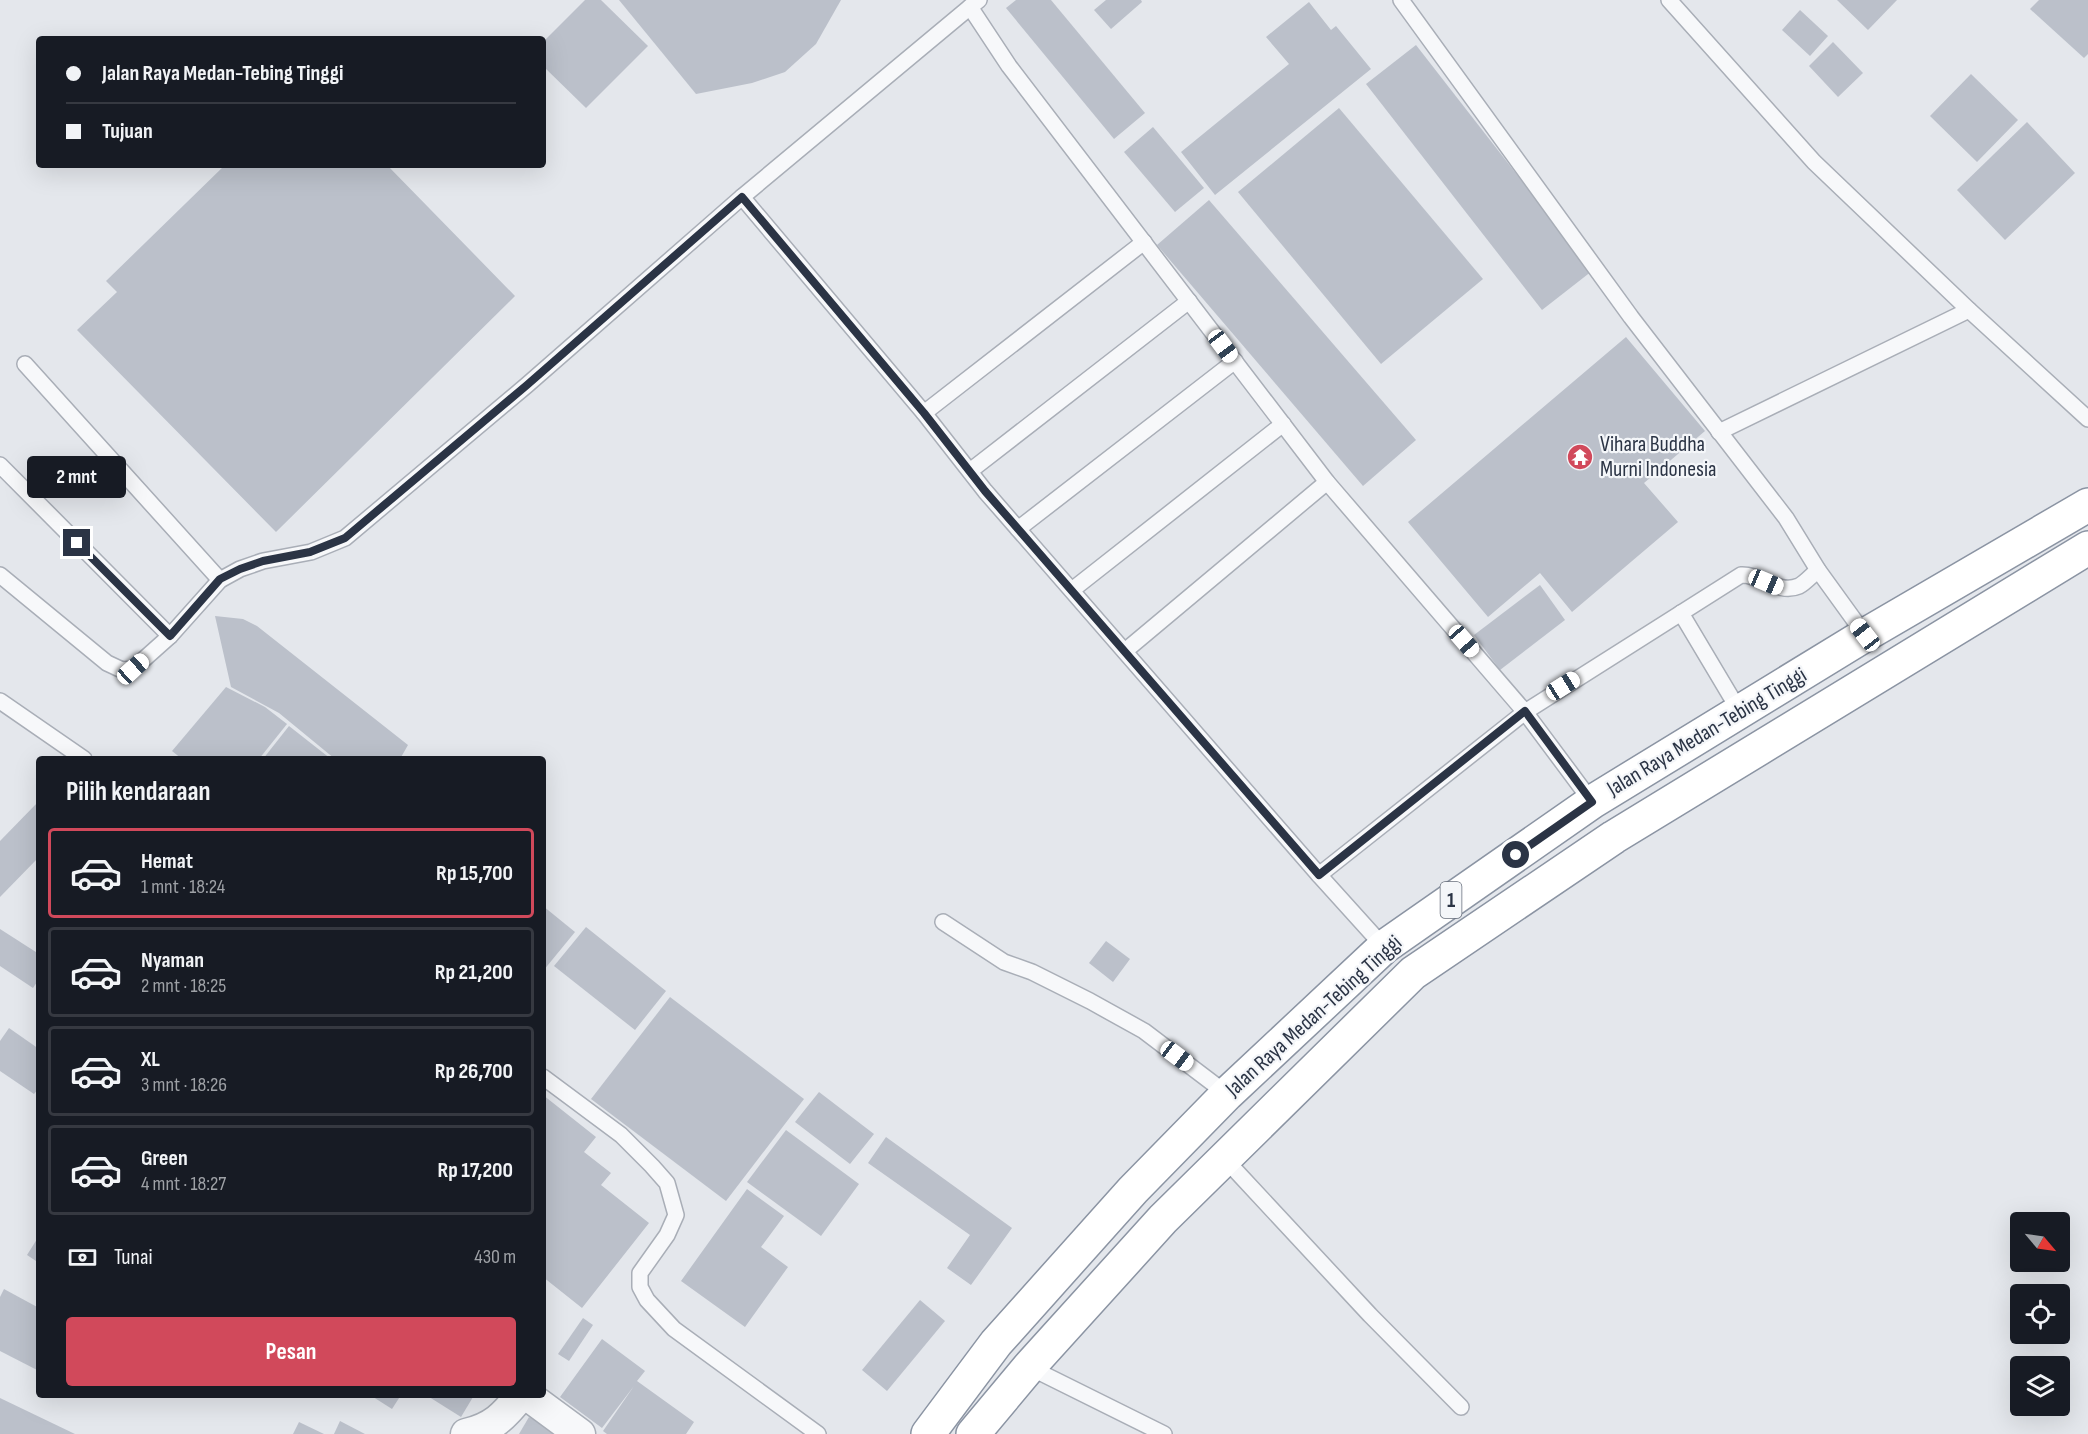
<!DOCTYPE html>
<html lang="id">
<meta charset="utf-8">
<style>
body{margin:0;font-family:"Sofia Sans Condensed",sans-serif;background:#20242c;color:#f1f3f6;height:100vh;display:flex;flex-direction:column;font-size:22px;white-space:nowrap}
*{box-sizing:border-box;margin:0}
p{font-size:20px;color:#9ea1a6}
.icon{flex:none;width:33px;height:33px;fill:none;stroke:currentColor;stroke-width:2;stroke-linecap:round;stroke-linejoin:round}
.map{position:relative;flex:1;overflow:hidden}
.side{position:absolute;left:36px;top:756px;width:510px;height:642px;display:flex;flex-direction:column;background:#171b24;border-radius:6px;box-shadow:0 6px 24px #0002}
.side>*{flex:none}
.banner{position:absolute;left:36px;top:36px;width:510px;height:132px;border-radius:6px;box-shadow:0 6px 24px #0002;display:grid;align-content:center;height:132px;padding:0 30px;background:#171b24}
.needle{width:39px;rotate:119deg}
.tools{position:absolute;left:2010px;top:1212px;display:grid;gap:12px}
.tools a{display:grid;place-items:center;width:60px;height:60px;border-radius:6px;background:#171b24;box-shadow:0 6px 24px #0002;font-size:30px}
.end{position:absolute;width:27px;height:27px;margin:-14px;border:8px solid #2b3445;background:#fff;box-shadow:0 0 0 3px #fff}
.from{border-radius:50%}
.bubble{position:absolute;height:42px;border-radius:6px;background:#171b24;box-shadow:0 6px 24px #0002;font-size:20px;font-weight:700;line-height:42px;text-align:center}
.car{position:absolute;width:18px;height:36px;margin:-18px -9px;border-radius:8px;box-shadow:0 0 4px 2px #0007;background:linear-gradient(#fff 24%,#345 0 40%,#fff 0 76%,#345 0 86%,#fff 0)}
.banner b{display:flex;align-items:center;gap:21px;height:57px;font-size:22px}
.banner b+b{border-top:2px solid #363941}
.banner i{width:15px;height:15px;background:#f1f3f6}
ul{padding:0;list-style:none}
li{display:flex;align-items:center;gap:18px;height:90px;margin:0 12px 9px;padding:0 18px;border:3px solid #363941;border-radius:6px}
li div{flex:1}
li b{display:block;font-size:22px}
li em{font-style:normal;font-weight:700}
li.active{border-color:#d1495b}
li>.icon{width:54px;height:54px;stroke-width:1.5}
h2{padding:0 30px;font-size:27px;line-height:72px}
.pay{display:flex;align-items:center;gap:15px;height:66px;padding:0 30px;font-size:22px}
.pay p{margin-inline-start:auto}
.cta{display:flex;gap:12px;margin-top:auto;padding:12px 30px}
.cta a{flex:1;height:69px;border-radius:6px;background:#d1495b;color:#fff;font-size:24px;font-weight:700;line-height:69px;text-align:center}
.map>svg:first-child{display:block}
.building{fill:#bbc0ca}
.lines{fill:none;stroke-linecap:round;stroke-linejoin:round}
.lane-casing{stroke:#a9aeb7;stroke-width:18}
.street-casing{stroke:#a9aeb7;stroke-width:33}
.highway-casing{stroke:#8b94a3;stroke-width:36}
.lane{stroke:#f7f8fa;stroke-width:15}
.street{stroke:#f7f8fa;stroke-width:30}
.highway{stroke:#fff;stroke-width:33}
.route{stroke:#2b3445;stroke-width:8}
.labels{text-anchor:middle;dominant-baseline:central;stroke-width:4.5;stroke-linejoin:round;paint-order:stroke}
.shield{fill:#f4f6f9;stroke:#676e7b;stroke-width:1.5}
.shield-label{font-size:21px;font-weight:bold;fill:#2b3445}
.poi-label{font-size:22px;fill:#2b3445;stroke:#f4f6f9;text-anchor:start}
.street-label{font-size:22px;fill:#2b3445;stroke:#f4f6f9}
</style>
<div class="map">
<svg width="2088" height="1434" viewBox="0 0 2088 1434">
<rect width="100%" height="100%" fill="#e4e7ec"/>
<g class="building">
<path d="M585,0h16l47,46 -62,62 -43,-42v-24z"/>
<path d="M619,0h222l-25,44 -31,28 -33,11 -56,11z"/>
<path d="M1016,0h35l94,113 -31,26 -108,-131z"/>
<path d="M1106,0h35l1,2 -31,27 -17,-19z"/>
<path d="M1837,0h60l-29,30z"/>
<path d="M2039,0h49v54l-4,4 -54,-49z"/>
<path d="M1309,2l22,28 5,-4 35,43 -156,126 -34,-43 108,-88 -23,-27z"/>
<path d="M1800,10l28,26 -18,20 -28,-26z"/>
<path d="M1833,42l30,31 -25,24 -29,-31z"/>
<path d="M1416,45l176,226 -50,39 -176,-226z"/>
<path d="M1971,74l47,46 -41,42 -47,-46z"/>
<path d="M1339,108l144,171 -102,85 -143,-172z"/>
<path d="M2027,122l48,51 -70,67 -48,-50z"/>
<path d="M1153,127l51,61 -29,24 -51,-60z"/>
<path d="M225,165h162l128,131 -239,236 -199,-202 40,-38 -11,-11z"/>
<path d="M1209,200l207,240 -53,46 -206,-241z"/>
<path d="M1626,337l79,94 -61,52 34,39 -106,90 -32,-39 -52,44 -80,-95z"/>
<path d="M1540,585l25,35 -65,50 -26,-35z"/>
<path d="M215,616l28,3 14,7 151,119 -8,14h-65l-56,-46 -48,-26z"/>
<path d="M226,687l39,20 22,17 -28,35h-77l-10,-8z"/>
<path d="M289,726l42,33h-68z"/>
<path d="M39,801v56l-39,40v-56z"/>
<path d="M543,906l32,26 -32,39z"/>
<path d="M586,927l80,64 -31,39 -81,-64z"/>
<path d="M0,929l39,25v25l-6,9 -33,-22z"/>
<path d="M1106,941l24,18 -17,23 -24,-19z"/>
<path d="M670,997l134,102 -78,102 -135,-102z"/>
<path d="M9,1028l30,21v39l-5,6 -34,-23v-30z"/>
<path d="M819,1092l55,42 -24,30 -55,-42z"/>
<path d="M543,1095l53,42 -12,15 27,21 -10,12 48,38 -67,85 -39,-31z"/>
<path d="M786,1130l73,54 -38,52 -74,-54z"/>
<path d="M886,1137l126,91 -41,57 -24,-17 23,-33 -102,-72z"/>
<path d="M747,1189l37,27 -23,31 27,20 -43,60 -64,-46z"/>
<path d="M39,1236v27l-12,-8z"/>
<path d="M4,1289l35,19v63l-39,-20v-54z"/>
<path d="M920,1300l25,21 -58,70 -25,-21z"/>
<path d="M583,1318l10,7 -24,36 -11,-7z"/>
<path d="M602,1339l43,32 -8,10 57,41 -8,12h-79l-4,-3 31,-45 -32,42 -42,-31z"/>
<path d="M370,1395h31l-9,14z"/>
<path d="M426,1395h44l3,2 -12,20z"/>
<path d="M0,1398l75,36h-75z"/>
<path d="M529,1417l31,17h-41z"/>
<path d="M340,1421l25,13h-31z"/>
<path d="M299,1422l25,12h-31z"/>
</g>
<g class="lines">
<g class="lane-casing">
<g id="lane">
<path d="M979,0l-9,7 39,59 318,416 198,230 216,-137c20,-1 37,20 58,11 6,-3 13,-11 19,-16"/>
<path d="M1401,0l230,317 155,201 32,52 47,65"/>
<path d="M1669,0l145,162 155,148 119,109"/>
<path d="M970,7l-228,190 182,216 61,78 334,384 65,72"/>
<path d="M25,364l195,216"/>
<path d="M924,413l220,-171"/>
<path d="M1719,432l250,-122"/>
<path d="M0,465l170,171"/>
<path d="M970,471l219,-170"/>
<path d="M1018,529l217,-168"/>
<path d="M0,575l107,88 15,7 11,-1 37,-33 50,-56 20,-11 23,-8 48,-9 34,-14 182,-153 215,-188"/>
<path d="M1072,590l211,-166"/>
<path d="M1681,613l59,99"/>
<path d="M1125,651l202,-169"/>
<path d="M0,701l84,58"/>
<path d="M1319,875l206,-163 67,90"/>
<path d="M943,922l61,40 28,10 58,29 54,30 83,63"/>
<path d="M543,1077l78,58 31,31 15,17 9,32 -9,20 -27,38v14l7,13 27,29 144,105"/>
<path d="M1224,1158l146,157 91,92"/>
<path d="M1029,1367l135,67"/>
</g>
</g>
<g class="street-casing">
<g id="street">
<path d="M527,1395l53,39"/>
<path d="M466,1434c27,-6 38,-18 55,-39"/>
</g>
</g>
<g class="highway-casing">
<g id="highway">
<path d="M928,1434l68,-91 137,-153 94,-96 157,-147 208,-145 273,-167 223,-130"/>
<path d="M973,1434l56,-67 134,-148 250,-246 201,-136 474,-289"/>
</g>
</g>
<use href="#lane" class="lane"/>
<use href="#street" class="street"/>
<use href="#highway" class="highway"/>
</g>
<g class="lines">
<path class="route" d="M77,543l93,93 50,-57 20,-10 23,-8 47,-9 35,-14 182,-153 215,-188 182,216 61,78 334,384 206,-164 67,91 -76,53"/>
</g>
<defs>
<g id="temple-disc" transform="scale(1.35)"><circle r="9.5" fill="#d1495b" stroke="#f4f6f9"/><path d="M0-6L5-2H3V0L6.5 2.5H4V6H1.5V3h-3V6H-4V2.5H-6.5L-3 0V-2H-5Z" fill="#fff"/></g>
</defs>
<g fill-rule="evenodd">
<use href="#temple-disc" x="1580" y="457"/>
</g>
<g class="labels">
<rect class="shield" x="1440.5" y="882" width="21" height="36" rx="4.5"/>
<g class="shield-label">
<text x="1451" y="900">1</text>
</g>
<g class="poi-label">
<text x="1600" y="444">Vihara Buddha<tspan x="1600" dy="25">Murni Indonesia</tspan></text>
</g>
<g class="street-label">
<text transform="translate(1707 732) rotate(-31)">Jalan Raya Medan-Tebing Tinggi</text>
<text transform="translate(1314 1016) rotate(-42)">Jalan Raya Medan-Tebing Tinggi</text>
</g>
</g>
</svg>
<div class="tools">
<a><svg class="needle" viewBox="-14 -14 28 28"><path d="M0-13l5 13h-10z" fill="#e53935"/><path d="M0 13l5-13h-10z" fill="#9ea1a6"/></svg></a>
<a><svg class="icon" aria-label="locate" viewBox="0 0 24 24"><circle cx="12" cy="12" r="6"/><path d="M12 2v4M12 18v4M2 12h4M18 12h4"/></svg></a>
<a><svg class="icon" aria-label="layers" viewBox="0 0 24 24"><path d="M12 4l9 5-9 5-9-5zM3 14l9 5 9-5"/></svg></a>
</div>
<i class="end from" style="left:1516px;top:855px"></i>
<i class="end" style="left:77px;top:543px"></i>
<div class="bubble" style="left:27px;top:456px;width:99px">2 mnt</div>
<i class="car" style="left:1223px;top:346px;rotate:143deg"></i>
<i class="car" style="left:1766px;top:582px;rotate:113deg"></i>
<i class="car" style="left:1865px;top:635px;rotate:322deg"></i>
<i class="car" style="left:1464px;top:641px;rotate:139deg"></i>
<i class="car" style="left:133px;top:669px;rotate:48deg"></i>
<i class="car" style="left:1563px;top:686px;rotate:58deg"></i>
<i class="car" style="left:1177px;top:1056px;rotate:127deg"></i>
<div class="banner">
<b><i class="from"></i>Jalan Raya Medan-Tebing Tinggi</b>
<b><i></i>Tujuan</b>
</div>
<section class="side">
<h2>Pilih kendaraan</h2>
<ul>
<li class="active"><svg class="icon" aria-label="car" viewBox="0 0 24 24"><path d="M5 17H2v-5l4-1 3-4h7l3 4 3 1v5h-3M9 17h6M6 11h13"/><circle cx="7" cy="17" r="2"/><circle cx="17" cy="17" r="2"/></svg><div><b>Hemat</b><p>1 mnt · 18:24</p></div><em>Rp 15,700</em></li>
<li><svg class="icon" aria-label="car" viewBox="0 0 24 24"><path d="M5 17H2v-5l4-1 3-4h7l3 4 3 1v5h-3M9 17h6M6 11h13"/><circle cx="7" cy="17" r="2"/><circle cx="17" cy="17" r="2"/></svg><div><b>Nyaman</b><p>2 mnt · 18:25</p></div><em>Rp 21,200</em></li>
<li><svg class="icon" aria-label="car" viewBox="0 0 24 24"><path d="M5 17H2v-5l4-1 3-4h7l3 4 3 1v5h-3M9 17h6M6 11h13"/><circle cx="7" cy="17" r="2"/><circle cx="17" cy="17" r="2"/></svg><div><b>XL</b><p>3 mnt · 18:26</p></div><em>Rp 26,700</em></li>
<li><svg class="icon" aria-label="car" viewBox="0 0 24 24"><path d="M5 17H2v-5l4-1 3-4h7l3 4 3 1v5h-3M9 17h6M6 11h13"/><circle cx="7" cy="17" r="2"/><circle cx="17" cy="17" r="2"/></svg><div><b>Green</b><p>4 mnt · 18:27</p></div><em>Rp 17,200</em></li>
</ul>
<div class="pay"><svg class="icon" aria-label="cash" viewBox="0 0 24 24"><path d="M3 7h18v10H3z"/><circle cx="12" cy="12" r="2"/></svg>Tunai<p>430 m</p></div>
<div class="cta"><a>Pesan</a></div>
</section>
</div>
